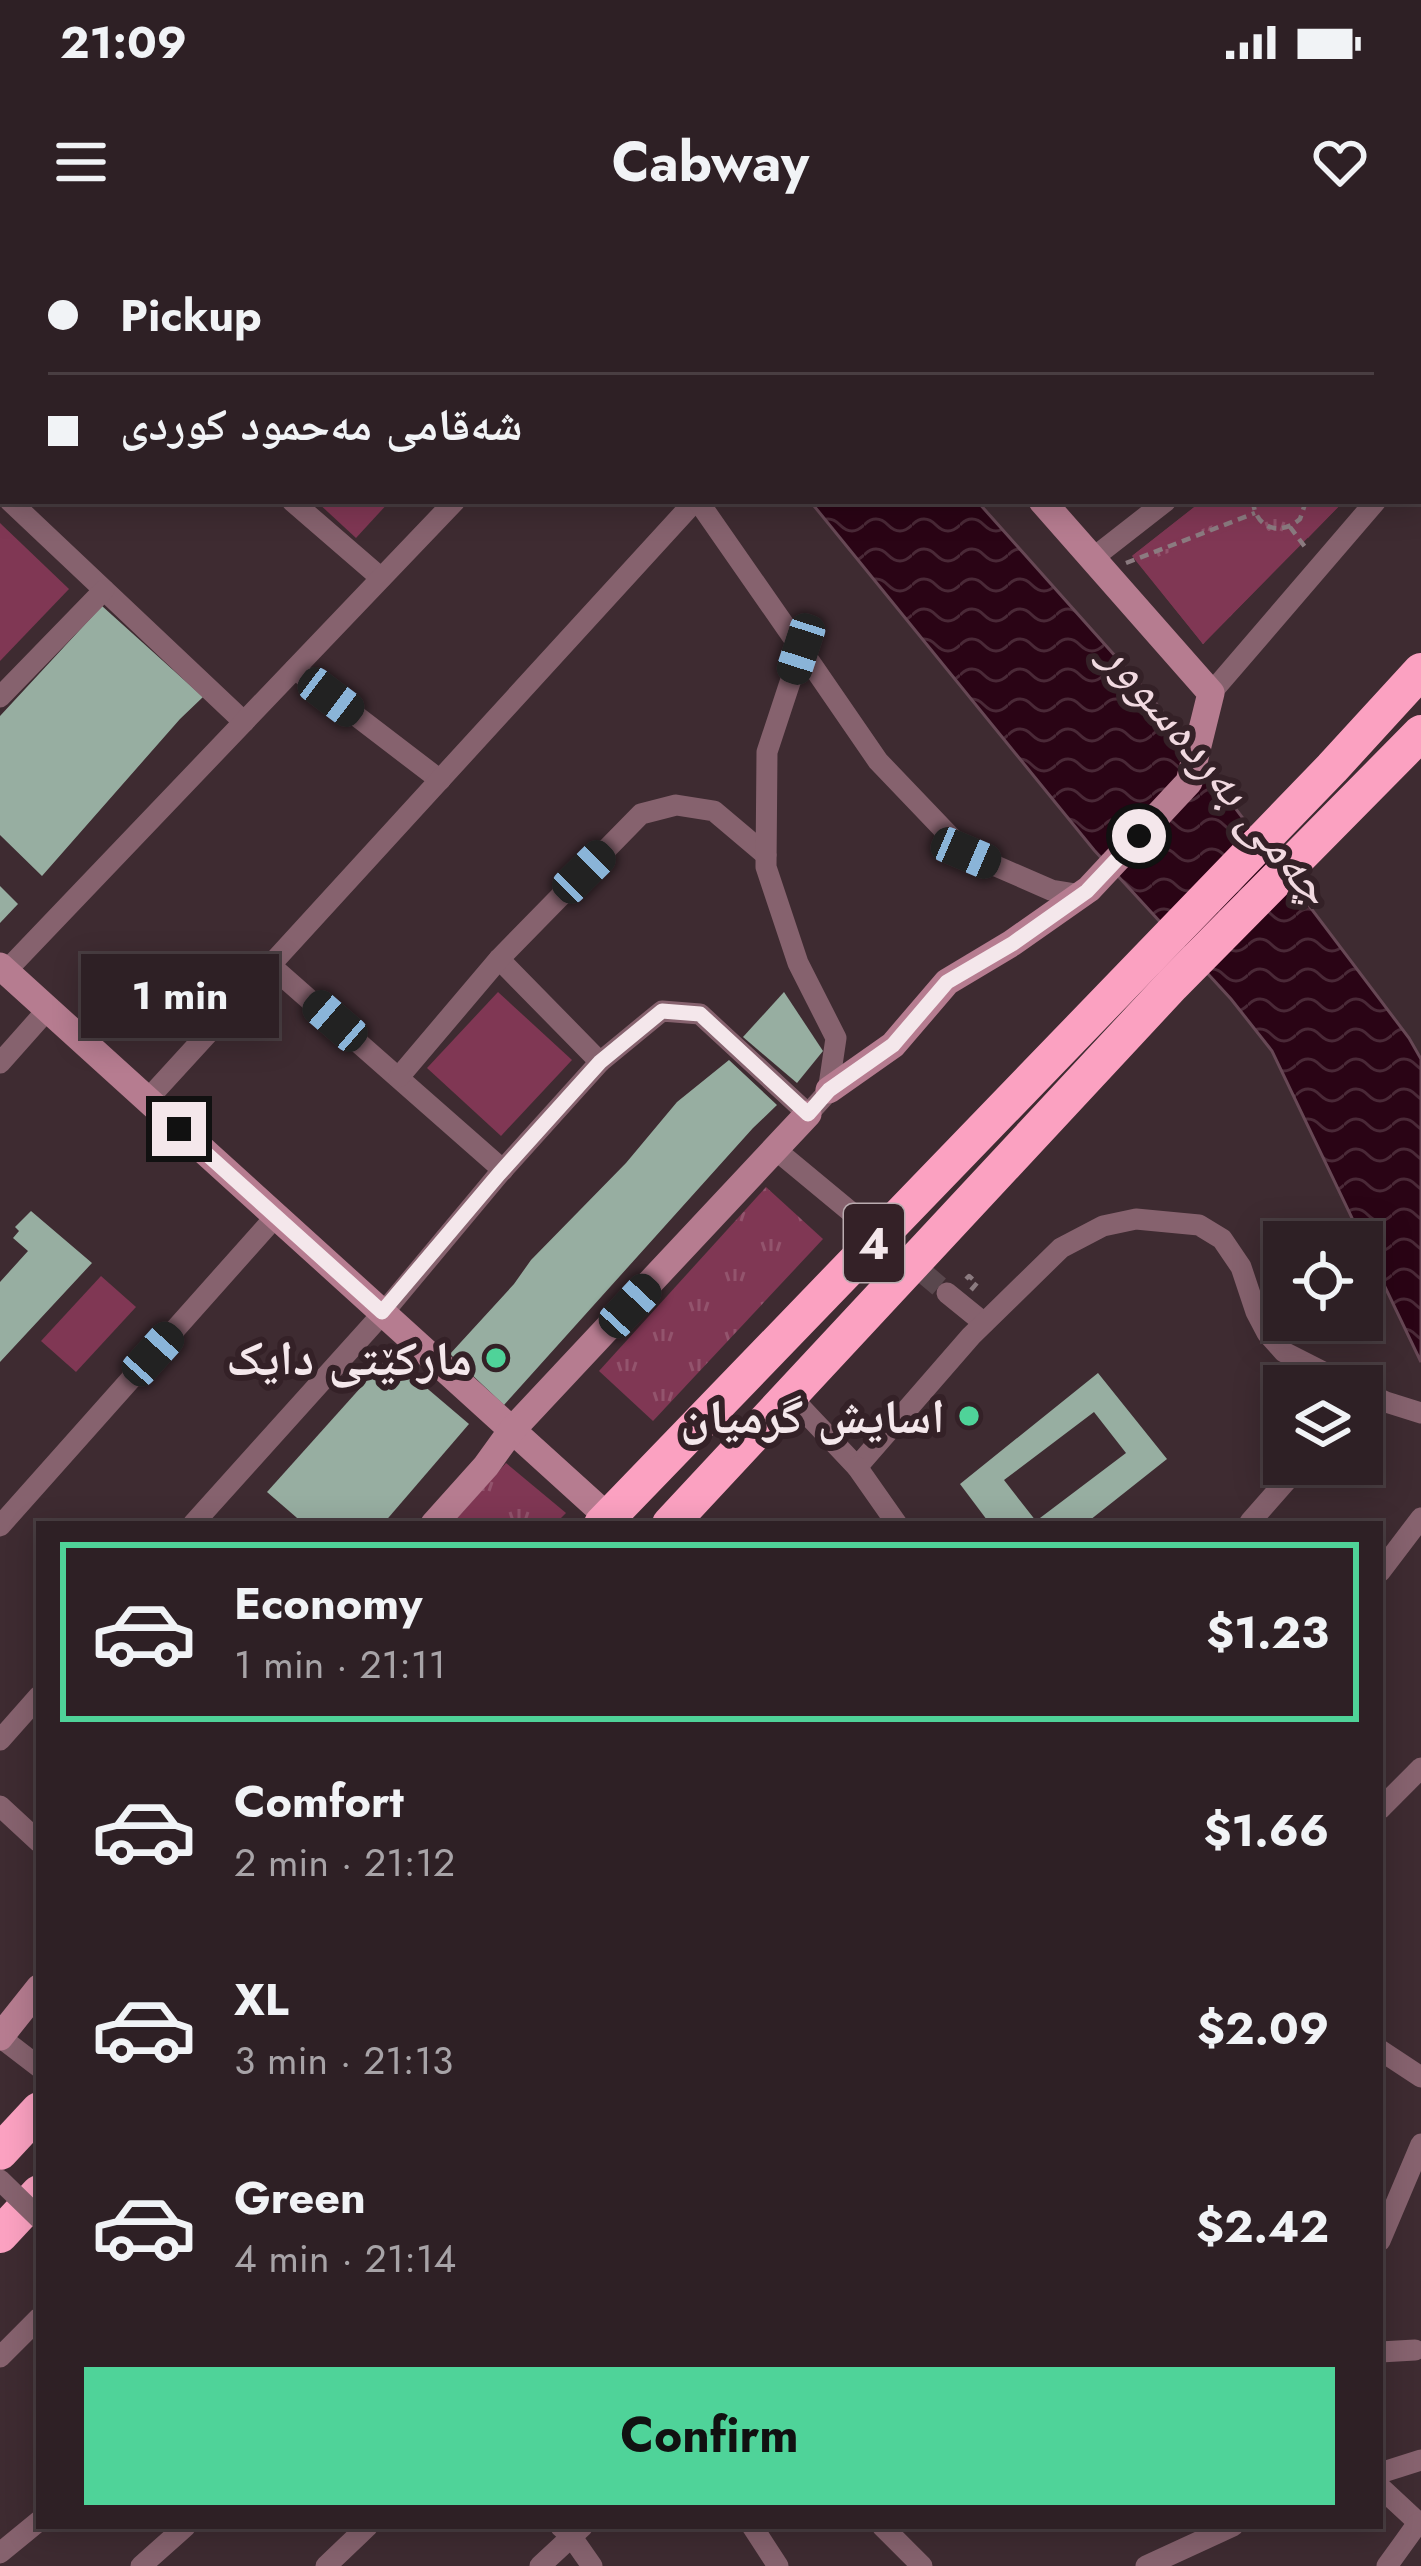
<!DOCTYPE html>
<meta charset="utf-8">
<style>
body{margin:0;font-family:Jost,"Noto Naskh Arabic",sans-serif;background:#3a2d32;color:#f1f3f6;height:100vh;display:flex;flex-direction:column;font-size:45px;white-space:nowrap}
*{box-sizing:border-box;margin:0}
p{font-size:39px;color:#a7a3a7}
.icon{flex:none;width:66px;height:66px;fill:none;stroke:currentColor;stroke-width:2;stroke-linecap:round;stroke-linejoin:round}
.map{position:relative;flex:1;overflow:hidden}
.side{position:absolute;left:36px;top:1281px;width:1347px;height:1008px;display:flex;flex-direction:column;background:#2e2025;border-radius:0px;box-shadow:0 6px 30px #0003,0 0 0 3px #493e42}
.side>*{flex:none}
.guide{position:absolute;left:0px;top:0px;width:1422px;height:264px;box-shadow:0 6px 30px #0003,0 0 0 3px #493e42;display:grid;align-content:center;height:264px;padding:0 48px;background:#2e2025}
.controls{position:absolute;left:1263px;top:981px;display:grid;gap:24px}
.controls a{display:grid;place-items:center;width:120px;height:120px;border-radius:0px;background:#2e2025;box-shadow:0 6px 30px #0003,0 0 0 3px #493e42;font-size:60px}
.end{position:absolute;width:54px;height:54px;margin:-27px;border:15px solid #f4e7eb;background:#111;box-shadow:0 0 0 6px #111}
.from{border-radius:50%}
.bubble{position:absolute;height:84px;border-radius:0px;background:#2e2025;box-shadow:0 6px 30px #0003,0 0 0 3px #493e42;font-size:39px;font-weight:700;line-height:84px;text-align:center}
.car{position:absolute;width:36px;height:72px;margin:-36px -18px;border-radius:15px;box-shadow:0 0 9px 3px #0007;background:linear-gradient(#222 24%,#8ab4d8 0 40%,#222 0 76%,#8ab4d8 0 86%,#222 0)}
.guide b{display:flex;align-items:center;gap:42px;height:114px;font-size:45px}
.guide b+b{border-top:3px solid #493e42}
.guide i{width:30px;height:30px;background:#f1f3f6}
ul{padding:21px 0 0;list-style:none}
li{display:flex;align-items:center;gap:36px;height:180px;margin:0 24px 18px;padding:0 24px;border:6px solid transparent;border-radius:0px}
li div{flex:1}
li b{display:block;font-size:45px}
li em{font-style:normal;font-weight:700}
li.on{border-color:#4fd399}
li>.icon{width:108px;height:108px;stroke-width:1.5}
.action{display:flex;gap:24px;margin-top:auto;padding:24px 48px}
.action a{flex:1;height:138px;border-radius:0px;background:#4fd399;color:#111;font-size:48px;font-weight:700;line-height:138px;text-align:center}
.status{display:flex;justify-content:space-between;align-items:center;height:84px;padding:0 60px;background:#2e2025;direction:ltr}
.status svg{height:33px;fill:currentColor}
header{display:flex;justify-content:space-between;align-items:center;height:156px;padding:0 48px;background:#2e2025;font-size:54px;font-weight:700}
.map>svg:first-child{display:block}
.park{fill:url(#park-tufts)}
.garden{fill:#803754}
.water{fill:url(#water-waves);stroke:#674855;stroke-width:3}
.building{fill:#97aea1;fill-rule:evenodd}
.lines{fill:none;stroke-linecap:round;stroke-linejoin:round}
.street-tunnel{stroke:#59474d;stroke-width:21;stroke-dasharray:21 10;stroke-linecap:butt}
.path{stroke:#8b7b80;stroke-width:4.5;stroke-dasharray:9 6;stroke-linecap:butt}
.street{stroke:#86626e;stroke-width:21}
.secondary{stroke:#b67c90;stroke-width:27}
.highway{stroke:#fba1c1;stroke-width:36}
.street-bridge{stroke:#86626e;stroke-width:21}
.route{stroke:#f4e7eb;stroke-width:15}
.poi-dot{fill:#4fd399;stroke:#342127;stroke-width:4.5}
.labels{text-anchor:middle;dominant-baseline:central;stroke-width:12;stroke-linejoin:round;paint-order:stroke}
.shield{fill:#342127;stroke:#baacb0;stroke-width:3}
.shield-label{font-size:45px;font-weight:bold;fill:#f4e7eb}
.poi-label{font-size:48px;font-weight:bold;fill:#f4e7eb;stroke:#342127;text-anchor:end}
.water-label{font-size:51px;font-style:italic;fill:#f1d9e0;stroke:#342127}
</style>
<div class="status"><b>21:09</b><svg viewBox="0 0 49 12"><path d="M0 12V9h3v3zM5 12V6h3v6zM10 12V3h3v9zM15 12V0h3v12zM26 1h20v11H26zM47 4h2v5h-2z"/></svg></div>
<header><svg class="icon" aria-label="menu" viewBox="0 0 24 24"><path d="M4 6h16M4 12h16M4 18h16"/></svg>Cabway<svg class="icon" aria-label="heart" viewBox="0 0 24 24"><path d="M12 20l-8-8c-3-5 5-10 8-4 3-6 11-1 8 4z"/></svg></header>
<div class="map">
<svg width="1421" height="2326" viewBox="0 0 1421 2326">
<defs>
<pattern id="park-tufts" width="24" height="20" patternUnits="userSpaceOnUse" patternTransform="scale(3)"><rect width="24" height="20" fill="#803754"/><path d="M3 7l-1-3M5 7V3M7 7l1-3M15 17l-1-3M17 17v-4M19 17l1-3" fill="none" stroke="#93546d"/></pattern>
<pattern id="water-waves" width="16" height="10" patternUnits="userSpaceOnUse" patternTransform="scale(3)"><rect width="16" height="10" fill="#2a0415"/><path d="M0 5q4-4 8 0t8 0" fill="none" stroke="#4a2937"/></pattern>
</defs>
<rect width="100%" height="100%" fill="#3e2b31"/>
<g class="park">
<path d="M1202,261h142l-141,143 -71,-88z"/>
<path d="M766,947l57,52 -170,182 -54,-50z"/>
<path d="M506,1223l60,50 -11,11h-103z"/>
</g>
<g class="garden">
<path d="M220,0h196l2,3h-200z"/>
<path d="M316,261h74l-34,37z"/>
<path d="M1202,261h45l2,10 -117,45z"/>
<path d="M1310,261h34l-36,37 -10,-10 11,-15z"/>
<path d="M1253,281l17,11 20,3 9,11 -96,98 -64,-80z"/>
<path d="M0,283l69,66 -69,72z"/>
<path d="M498,752l74,68 -71,76 -74,-68z"/>
<path d="M101,1036l35,31 -60,65 -35,-31z"/>
</g>
<path class="water" d="M810,261h167l172,193 260,344 12,21v303l-149,-311 -41,-52 -137,-149z"/>
<g class="building">
<path d="M102,366l101,91 -23,22 -138,157 -42,-41v-119z"/>
<path d="M0,646l18,18 -18,19z"/>
<path d="M784,752l39,59 -26,32 -54,-46z"/>
<path d="M729,820l48,45 -24,23 -249,277 -54,-51 64,-70 17,-24 95,-97 51,-61z"/>
<path d="M31,971l61,52 -92,99v-80l28,-31 -15,-13 6,-7 -4,-4z"/>
<path d="M389,1116l80,68 -86,100h-79l-37,-32z"/>
<path d="M1098,1133l69,86 -82,65h-95l-30,-40zM1094,1172l32,41 -90,68 -32,-41z"/>
</g>
<g class="lines">
<path class="street-tunnel" d="M852,973l95,80"/>
<g class="path">
<path d="M1253,261c2,27 27,36 47,18l6,-18"/>
<path d="M1290,287l18,24"/>
<path d="M1126,323l129,-50"/>
<path d="M966,1039l3,-3 8,7 -6,7"/>
</g>
<g class="street">
<path d="M495,0l2,3"/>
<path d="M1053,0l3,3"/>
<path d="M1284,0l3,3"/>
<path d="M191,3l2,-3"/>
<path d="M924,3l3,-3"/>
<path d="M0,6l3,3"/>
<path d="M0,134l3,-3"/>
<path d="M1419,167l2,2"/>
<path d="M1419,210l2,-3"/>
<path d="M10,261l234,221"/>
<path d="M292,261l89,77"/>
<path d="M1093,318l73,-57"/>
<path d="M801,409l77,112 88,92 85,37 31,5"/>
<path d="M295,429l145,111"/>
<path d="M1211,453l165,-192"/>
<path d="M0,457l104,-107"/>
<path d="M499,719l101,103"/>
<path d="M270,725l233,205"/>
<path d="M6,731l449,-470"/>
<path d="M0,823l48,-54"/>
<path d="M399,837l100,-118 142,-145 35,-9 38,6 52,44"/>
<path d="M147,860l548,-599"/>
<path d="M776,910l76,63"/>
<path d="M947,1053l37,30"/>
<path d="M1362,1151l24,11 35,11"/>
<path d="M790,1156l67,71 114,-131 90,-88 42,-22 33,-7 63,6 23,14 19,28 15,45 11,21 17,19 67,34"/>
<path d="M857,1227l40,57"/>
<path d="M193,1284l190,-211 116,-139 101,-112 62,-51 38,3 108,100 20,-22 8,-54 -38,-75 -32,-96 1,-115 34,-103 -103,-148"/>
<path d="M1252,1284l-2,-2 51,-58"/>
<path d="M0,1286l276,-310"/>
<path d="M1380,1332l41,-54"/>
<path d="M0,1500l39,-44"/>
<path d="M0,1566l39,36"/>
<path d="M1380,1569l41,-41"/>
<path d="M0,1797l39,30"/>
<path d="M1380,1810l41,27"/>
<path d="M1380,2001l41,-97"/>
<path d="M1380,2112l35,-2"/>
<path d="M0,2117l39,-39"/>
<path d="M1380,2233l41,-13"/>
<path d="M1380,2247l41,38"/>
<path d="M560,2286l11,10 21,30"/>
<path d="M752,2286l26,40"/>
<path d="M882,2286l40,40"/>
<path d="M0,2313l39,-32"/>
<path d="M141,2326l45,-40"/>
<path d="M326,2326l42,-40"/>
<path d="M540,2326l43,-40"/>
<path d="M1146,2326l87,-40"/>
<path d="M1387,2326l31,-43"/>
</g>
<g class="secondary">
<path d="M813,0l2,3"/>
<path d="M0,726l608,551"/>
<path d="M829,850l64,-45 54,-63 65,-39 77,-54 100,-107 22,-89 -169,-192"/>
<path d="M434,1284l52,-58 26,-36 296,-316"/>
<path d="M0,1797l39,-49"/>
</g>
<g class="highway">
<path d="M602,1284l730,-756 89,-97"/>
<path d="M670,1284l502,-539 249,-252"/>
<path d="M0,1912l39,-42"/>
<path d="M0,1995l39,-42"/>
</g>
<path class="street-bridge" d="M0,1940l39,38"/>
</g>
<g class="lines">
<path class="route" d="M179,889l203,183 117,-138 101,-112 62,-51 38,3 108,100 21,-24 64,-45 54,-63 65,-38 75,-53 52,-55"/>
</g>
<g class="poi-dot">
<circle cx="496" cy="1118" r="12"/>
<circle cx="969" cy="1176" r="12"/>
</g>
<g class="labels">
<rect class="shield" x="844" y="964" width="60" height="78" rx="9"/>
<g class="shield-label">
<text x="874" y="1003">4</text>
</g>
<g class="poi-label">
<text x="472" y="1118">مارکێتی دایک</text>
<text x="945" y="1176">اسايش گرميان</text>
</g>
<g class="water-label">
<text transform="translate(1219 531) rotate(50)">چەمی بەردەسوور</text>
</g>
</g>
</svg>
<div class="controls">
<a><svg class="icon" aria-label="locate" viewBox="0 0 24 24"><circle cx="12" cy="12" r="6"/><path d="M12 2v4M12 18v4M2 12h4M18 12h4"/></svg></a>
<a><svg class="icon" aria-label="layers" viewBox="0 0 24 24"><path d="M12 4l9 5-9 5-9-5zM3 14l9 5 9-5"/></svg></a>
</div>
<i class="end from" style="left:1139px;top:596px"></i>
<i class="end" style="left:179px;top:889px"></i>
<div class="bubble" style="left:81px;top:714px;width:198px">1 min</div>
<i class="car" style="left:801px;top:409px;rotate:198deg"></i>
<i class="car" style="left:331px;top:457px;rotate:127deg"></i>
<i class="car" style="left:966px;top:613px;rotate:113deg"></i>
<i class="car" style="left:584px;top:632px;rotate:45deg"></i>
<i class="car" style="left:335px;top:781px;rotate:311deg"></i>
<i class="car" style="left:630px;top:1066px;rotate:43deg"></i>
<i class="car" style="left:153px;top:1114px;rotate:42deg"></i>
<div class="guide">
<b><i class="from"></i>Pickup</b>
<b><i></i>شەقامی مەحمود کوردی</b>
</div>
<section class="side">
<ul>
<li class="on"><svg class="icon" aria-label="car" viewBox="0 0 24 24"><path d="M5 17H2v-5l4-1 3-4h7l3 4 3 1v5h-3M9 17h6M6 11h13"/><circle cx="7" cy="17" r="2"/><circle cx="17" cy="17" r="2"/></svg><div><b>Economy</b><p>1 min · 21:11</p></div><em>$1.23</em></li>
<li><svg class="icon" aria-label="car" viewBox="0 0 24 24"><path d="M5 17H2v-5l4-1 3-4h7l3 4 3 1v5h-3M9 17h6M6 11h13"/><circle cx="7" cy="17" r="2"/><circle cx="17" cy="17" r="2"/></svg><div><b>Comfort</b><p>2 min · 21:12</p></div><em>$1.66</em></li>
<li><svg class="icon" aria-label="car" viewBox="0 0 24 24"><path d="M5 17H2v-5l4-1 3-4h7l3 4 3 1v5h-3M9 17h6M6 11h13"/><circle cx="7" cy="17" r="2"/><circle cx="17" cy="17" r="2"/></svg><div><b>XL</b><p>3 min · 21:13</p></div><em>$2.09</em></li>
<li><svg class="icon" aria-label="car" viewBox="0 0 24 24"><path d="M5 17H2v-5l4-1 3-4h7l3 4 3 1v5h-3M9 17h6M6 11h13"/><circle cx="7" cy="17" r="2"/><circle cx="17" cy="17" r="2"/></svg><div><b>Green</b><p>4 min · 21:14</p></div><em>$2.42</em></li>
</ul>
<div class="action"><a>Confirm</a></div>
</section>
</div>
